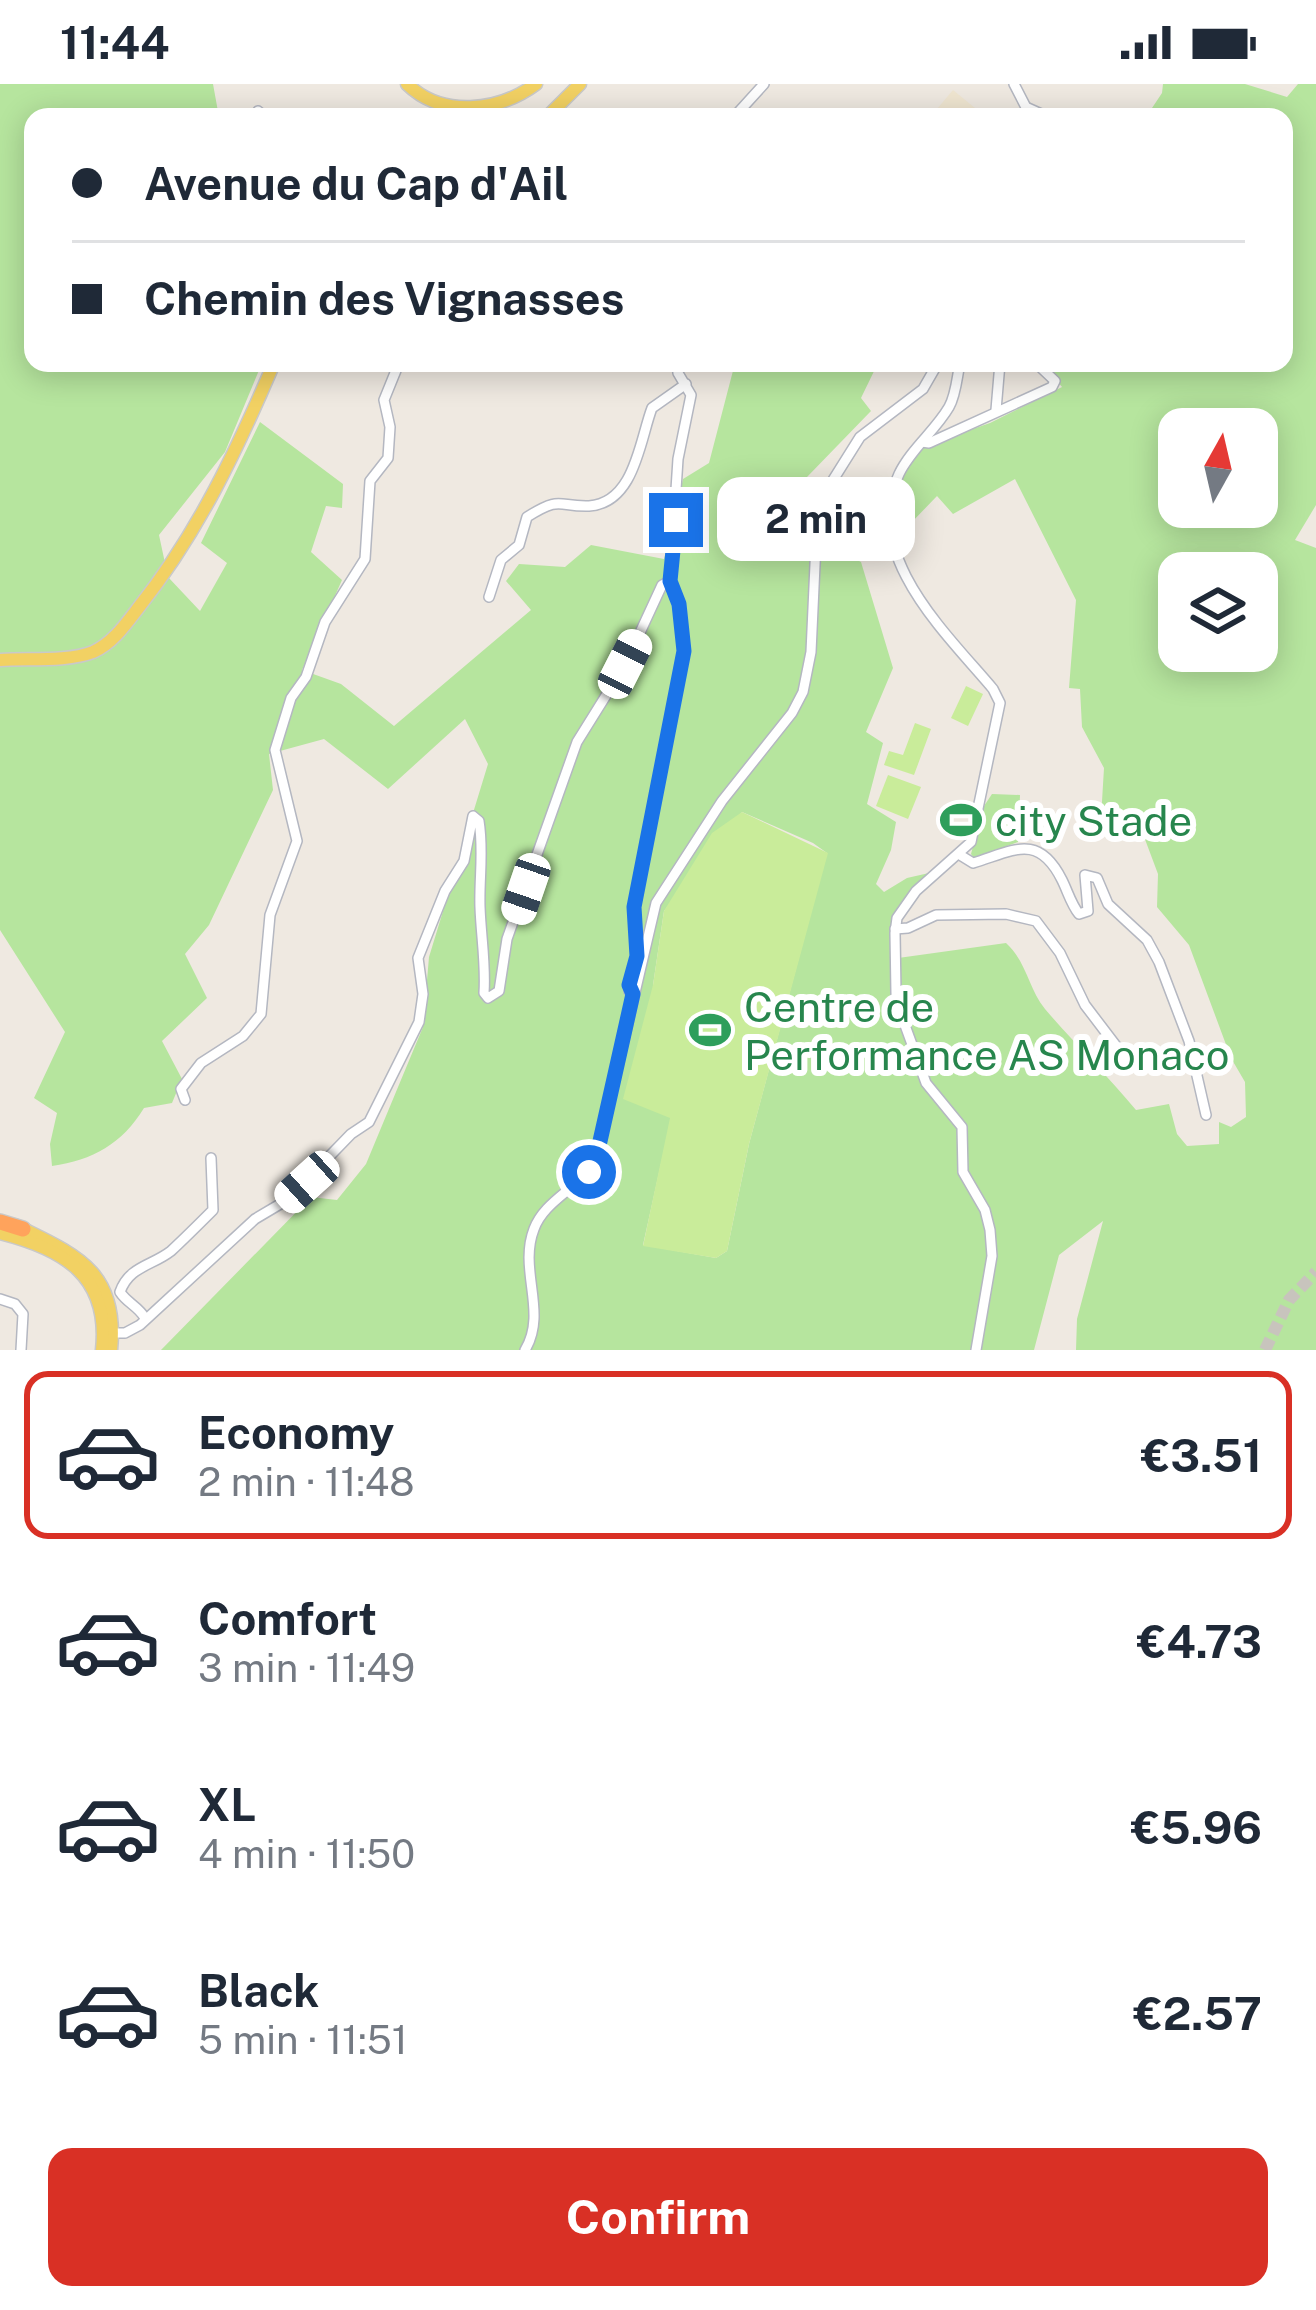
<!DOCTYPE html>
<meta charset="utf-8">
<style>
body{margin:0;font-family:"Public Sans",sans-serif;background:#f6f6f7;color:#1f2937;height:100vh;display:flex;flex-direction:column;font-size:45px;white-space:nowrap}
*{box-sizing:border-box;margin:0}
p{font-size:39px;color:#747a83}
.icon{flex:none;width:66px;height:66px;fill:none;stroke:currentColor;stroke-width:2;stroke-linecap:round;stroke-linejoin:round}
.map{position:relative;height:1266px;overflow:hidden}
.details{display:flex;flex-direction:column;background:#fff;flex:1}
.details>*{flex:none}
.top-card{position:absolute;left:24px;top:24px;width:1269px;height:264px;border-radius:24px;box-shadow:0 6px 30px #0003;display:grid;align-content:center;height:264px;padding:0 48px;background:#fff}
.needle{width:78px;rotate:8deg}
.controls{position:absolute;left:1158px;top:324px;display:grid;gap:24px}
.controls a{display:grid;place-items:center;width:120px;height:120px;border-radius:24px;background:#fff;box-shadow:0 6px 30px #0003;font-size:60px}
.end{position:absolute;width:54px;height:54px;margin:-27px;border:15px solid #1a73e8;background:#fff;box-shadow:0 0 0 6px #fff}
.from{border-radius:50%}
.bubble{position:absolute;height:84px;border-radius:24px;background:#fff;box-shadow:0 6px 30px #0003;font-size:39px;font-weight:700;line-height:84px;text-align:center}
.car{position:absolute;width:36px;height:72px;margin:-36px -18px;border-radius:15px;box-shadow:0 0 9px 3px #0007;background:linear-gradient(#fff 24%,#345 0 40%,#fff 0 76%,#345 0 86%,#fff 0)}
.top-card b{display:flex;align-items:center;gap:42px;height:114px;font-size:45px}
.top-card b+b{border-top:3px solid #e0e1e3}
.top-card i{width:30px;height:30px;background:#1f2937}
ul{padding:21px 0 0;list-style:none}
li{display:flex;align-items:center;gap:36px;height:168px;margin:0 24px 18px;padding:0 24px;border:6px solid transparent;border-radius:24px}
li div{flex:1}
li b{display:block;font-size:45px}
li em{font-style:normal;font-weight:700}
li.selected{border-color:#d93025}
li>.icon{width:108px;height:108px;stroke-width:1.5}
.primary-button{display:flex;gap:24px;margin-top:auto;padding:24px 48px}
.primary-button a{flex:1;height:138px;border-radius:24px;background:#d93025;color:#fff;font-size:48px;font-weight:700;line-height:138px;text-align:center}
.status{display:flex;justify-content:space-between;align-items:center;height:84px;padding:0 60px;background:#fff;direction:ltr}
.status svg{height:33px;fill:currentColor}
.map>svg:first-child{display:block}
.education{fill:#f0e6d1}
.green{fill:#b6e59e;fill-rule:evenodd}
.pitch{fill:#c9ec9a}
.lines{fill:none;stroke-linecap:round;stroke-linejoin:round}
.major-tunnel{stroke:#c8c4bd;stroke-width:12;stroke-dasharray:12 6;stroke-linecap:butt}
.minor-casing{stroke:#b4b7c1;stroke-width:12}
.major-casing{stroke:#c9c9c9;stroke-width:15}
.highway-casing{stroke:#c9c9c9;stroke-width:18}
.minor{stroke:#fff;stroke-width:9}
.major{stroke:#f2d163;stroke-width:12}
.highway{stroke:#ffa35c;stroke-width:15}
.route{stroke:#1a73e8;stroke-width:15}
.labels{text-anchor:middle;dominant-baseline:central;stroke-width:12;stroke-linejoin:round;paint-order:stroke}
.leisure-label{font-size:42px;fill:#27864d;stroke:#fff;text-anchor:start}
</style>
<div class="status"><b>11:44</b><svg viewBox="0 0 49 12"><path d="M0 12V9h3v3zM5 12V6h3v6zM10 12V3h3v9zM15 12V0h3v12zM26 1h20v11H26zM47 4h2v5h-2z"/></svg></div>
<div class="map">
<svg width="1316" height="1266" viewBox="0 0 1316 1266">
<rect width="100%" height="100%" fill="#efe9e1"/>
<path class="education" d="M953,6l33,27 -54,-2z"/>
<g class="green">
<path d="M0,0h213l6,33h-186v246h229l-37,89 -66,83 9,42 32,34 27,-48 -26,-20 59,-121 83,62 -1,24 -16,-2 -15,46 31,28 -40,90 39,14 53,42 137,-116 -25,-29 13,-17 46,3 26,-22 73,14 19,-80 26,-16 26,-100h143l-17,35 10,13 -64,66 -20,45 74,40 32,106 -27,64 17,11 -16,61 29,18 -5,28 -15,34 8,8 23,-14 22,-5c-29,32 -40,43 -38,86l115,-16c21,19 22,45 39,66 29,34 62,66 91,101l33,-6 8,30 10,12 32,-2v-22l12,5 15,-10 -1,-35 -14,-24 -42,-113 -32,-38 1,-33 -18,-48 -39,-8 3,-50 -22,-41 -2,-38 -11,-1 7,-88 -61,-121 -62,35 -16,-18 -26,27 -18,-8 9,-38 19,-30 69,-24 72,-36 -20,-24h242v-246l-136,-3 14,-21 1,-9h82l42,13 11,-13h18v421l-21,35 21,8v802h-240l1,-31 26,-98 -44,34 -25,95h-873l150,-153 26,3 29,-36 57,-137 6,-70 59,-193 -23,-45 -77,70 -64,-50 -55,15 4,36 -64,135 -24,29 22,44 -45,43 20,38 -10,24 -28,5c-22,36 -51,52 -92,58l-2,-22 7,-31 -23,-15 31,-66 -65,-102zM1179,345h78v78h-78zM1179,489h78v78h-78zM742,728l71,31 14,10 -78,291 -22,107 -11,7 -73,-13 28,-127 -18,-133 11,-74z"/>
<path d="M992,710l28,1 -2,47 -44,16 -3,-4 13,-48z"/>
</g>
<g class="pitch">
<path d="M966,602l17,8 -15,32 -17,-8z"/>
<path d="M915,639l16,6 -17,46 -30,-10 5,-14 14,4z"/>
<path d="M888,691l33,12 -13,32 -32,-13z"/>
<path d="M742,728l86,41 -79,291 -22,107 -11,7 -73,-12 27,-128 -47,-19 30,-114 11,-74 48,-78z"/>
</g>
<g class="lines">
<path class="major-tunnel" d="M1265,1266l24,-50 27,-28"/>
<g class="minor-casing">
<g id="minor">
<path d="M1014,0l17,33"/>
<path d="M1028,24l20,9"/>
<path d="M258,27l7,6"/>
<path d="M734,33l30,-33"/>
<path d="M960,279c-3,14 -4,32 -11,44 -14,24 -38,42 -50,67 -38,81 48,160 94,215l7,14 -29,139 -55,49 -19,27 -2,15 1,60 6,24 24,66 36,44 1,45 22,38 5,20 2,26 -16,94"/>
<path d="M996,326l4,-47"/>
<path d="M922,358l7,1 123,-56 3,-6 -19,-18"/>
<path d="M489,513l12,-37 18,-15 8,-28c35,-22 30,-10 62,-11 46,-3 51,-67 63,-98l34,-24"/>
<path d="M960,771l13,8c40,-12 65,-31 89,17 6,12 9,24 17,34l9,-3 -3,-36 12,3 11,26 39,36 12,22 30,79 17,74"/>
<path d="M895,845l13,-1 28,-13 70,-1 30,7 24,32 25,52 35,46"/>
<path d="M633,910l-4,-3 8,-35 -3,-49 50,-256 -5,-47 -9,-23 8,-122 13,-64 -13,-22 -1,-10"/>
<path d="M185,1016l-4,-11 20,-26 42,-27 18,-22 9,-99 27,-74 -22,-91 16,-52 15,-21 19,-55 40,-63 5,-78 18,-23 2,-31 -6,-27 15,-37"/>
<path d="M0,1215l15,5 8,10 -2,36"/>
<path d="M145,1234c-7,-12 -18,-15 -25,-26 9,-26 32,-26 51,-41 14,-13 28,-27 42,-41l-2,-52"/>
<path d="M112,1249h13l15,-8 115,-106 32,-19 64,-66 18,-12 50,-100 4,-28 -5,-36 27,-67 19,-30 9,-45 6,5c5,30 0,57 1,86 1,29 6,57 4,86l4,5 11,-7 8,-52 70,-197 48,-77 37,-80 8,-4"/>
<path d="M525,1266c23,-38 -7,-80 9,-121 11,-30 47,-41 62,-70l60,-256 66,-102 70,-88 11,-21 8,-40 6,-131 11,-33 32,-51 63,-48 15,-26"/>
</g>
</g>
<g class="major-casing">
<g id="major">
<path d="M407,0c35,34 91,28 129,0"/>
<path d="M547,33l33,-33"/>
<path d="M0,576c28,-2 67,2 93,-8 20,-9 33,-28 46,-45 59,-74 98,-157 135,-244"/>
<path d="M17,1142c59,29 102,45 94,124"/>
<path d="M0,1149c64,16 110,43 102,117"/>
</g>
</g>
<g class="highway-casing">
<path id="highway" d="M0,1138l23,7"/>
</g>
<use href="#minor" class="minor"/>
<use href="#major" class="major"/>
<use href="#highway" class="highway"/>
</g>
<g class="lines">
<path class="route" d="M589,1088l7,-13 37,-165 -4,-9 8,-29 -3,-49 50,-256 -5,-47 -9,-23 6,-61"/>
</g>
<defs>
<g id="stadium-bare" transform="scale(3.24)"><path d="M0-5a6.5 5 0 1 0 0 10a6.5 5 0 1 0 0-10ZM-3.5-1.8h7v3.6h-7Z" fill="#2e9e5b" stroke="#fff" stroke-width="2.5" paint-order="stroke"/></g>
</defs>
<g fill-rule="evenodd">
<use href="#stadium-bare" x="961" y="736"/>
<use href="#stadium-bare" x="710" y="946"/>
</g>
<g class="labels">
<g class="leisure-label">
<text x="995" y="736">city Stade</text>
<text x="744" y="922">Centre de<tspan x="744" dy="48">Performance AS Monaco</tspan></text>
</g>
</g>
</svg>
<div class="controls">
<a><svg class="needle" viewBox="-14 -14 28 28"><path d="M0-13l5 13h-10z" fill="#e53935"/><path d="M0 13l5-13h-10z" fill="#747a83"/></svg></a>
<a><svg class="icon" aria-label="layers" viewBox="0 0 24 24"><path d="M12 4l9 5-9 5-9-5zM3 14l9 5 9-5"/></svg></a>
</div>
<i class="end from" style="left:589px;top:1088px"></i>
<i class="end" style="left:676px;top:436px"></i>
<div class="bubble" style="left:717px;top:393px;width:198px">2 min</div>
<i class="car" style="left:625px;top:580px;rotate:27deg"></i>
<i class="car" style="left:526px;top:805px;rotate:199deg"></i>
<i class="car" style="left:307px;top:1098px;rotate:228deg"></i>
<div class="top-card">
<b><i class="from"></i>Avenue du Cap d'Ail</b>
<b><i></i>Chemin des Vignasses</b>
</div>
</div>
<section class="details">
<ul>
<li class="selected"><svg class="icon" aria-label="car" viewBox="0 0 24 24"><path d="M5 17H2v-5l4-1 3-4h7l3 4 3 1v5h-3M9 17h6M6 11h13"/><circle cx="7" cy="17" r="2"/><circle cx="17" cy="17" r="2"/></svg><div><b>Economy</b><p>2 min · 11:48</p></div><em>€3.51</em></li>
<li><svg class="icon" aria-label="car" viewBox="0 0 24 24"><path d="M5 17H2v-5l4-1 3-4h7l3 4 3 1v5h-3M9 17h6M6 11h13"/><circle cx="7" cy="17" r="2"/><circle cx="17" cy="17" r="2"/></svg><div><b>Comfort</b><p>3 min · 11:49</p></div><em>€4.73</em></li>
<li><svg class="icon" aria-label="car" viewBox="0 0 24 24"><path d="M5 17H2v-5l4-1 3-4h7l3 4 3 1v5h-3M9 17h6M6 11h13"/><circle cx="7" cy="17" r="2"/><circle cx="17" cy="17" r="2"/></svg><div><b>XL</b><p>4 min · 11:50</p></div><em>€5.96</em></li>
<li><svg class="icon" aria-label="car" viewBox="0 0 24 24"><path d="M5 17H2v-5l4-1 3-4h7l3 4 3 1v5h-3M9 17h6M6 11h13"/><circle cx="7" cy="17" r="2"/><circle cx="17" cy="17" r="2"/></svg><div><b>Black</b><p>5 min · 11:51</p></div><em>€2.57</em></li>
</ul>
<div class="primary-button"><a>Confirm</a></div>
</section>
